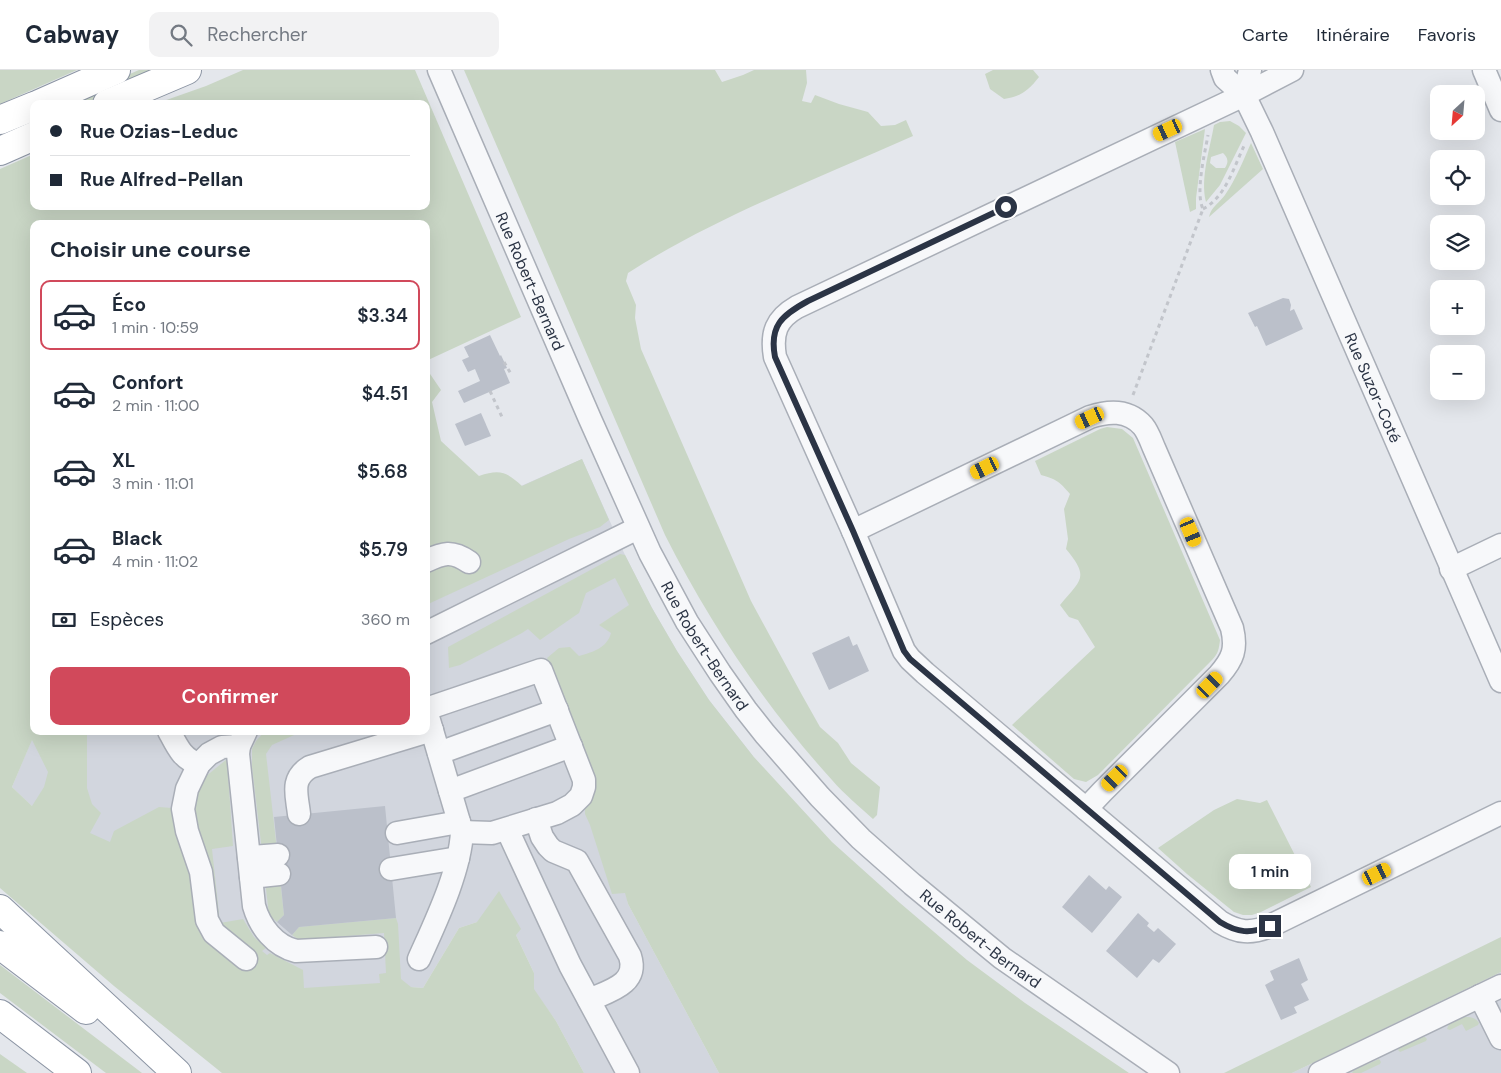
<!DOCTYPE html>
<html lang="fr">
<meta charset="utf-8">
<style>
body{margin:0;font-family:"DM Sans",sans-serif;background:#f2f2f3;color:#1f2937;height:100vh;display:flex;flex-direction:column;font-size:19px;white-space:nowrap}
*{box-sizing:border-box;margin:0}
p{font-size:16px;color:#747a83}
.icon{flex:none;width:28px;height:28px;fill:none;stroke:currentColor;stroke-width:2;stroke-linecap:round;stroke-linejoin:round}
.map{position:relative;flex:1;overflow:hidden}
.sheet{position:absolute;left:30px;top:150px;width:400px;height:515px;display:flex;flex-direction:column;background:#fff;border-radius:10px;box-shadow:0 5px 20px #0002}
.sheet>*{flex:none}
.top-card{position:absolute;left:30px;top:30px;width:400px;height:110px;border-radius:10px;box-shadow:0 5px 20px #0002;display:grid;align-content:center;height:110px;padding:0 20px;background:#fff}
.needle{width:32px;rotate:206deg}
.controls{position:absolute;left:1430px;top:15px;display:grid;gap:10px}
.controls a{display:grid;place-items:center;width:55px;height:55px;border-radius:10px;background:#fff;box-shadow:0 5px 20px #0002;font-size:25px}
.end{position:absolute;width:22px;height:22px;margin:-11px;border:6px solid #2b3445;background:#fff;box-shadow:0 0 0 2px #fff}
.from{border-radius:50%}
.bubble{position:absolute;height:35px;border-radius:10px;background:#fff;box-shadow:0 5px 20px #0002;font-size:16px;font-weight:600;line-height:35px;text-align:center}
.car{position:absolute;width:15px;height:30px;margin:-15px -8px;border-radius:6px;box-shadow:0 0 4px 1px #0007;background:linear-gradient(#f5c518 24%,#345 0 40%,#f5c518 0 76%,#345 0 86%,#f5c518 0)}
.top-card b{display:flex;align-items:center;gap:18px;height:48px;font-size:19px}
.top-card b+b{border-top:1px solid #e0e1e3}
.top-card i{width:12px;height:12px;background:#1f2937}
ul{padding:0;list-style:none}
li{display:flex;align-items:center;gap:15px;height:70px;margin:0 10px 8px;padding:0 10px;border:2px solid transparent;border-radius:10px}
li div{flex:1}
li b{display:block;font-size:19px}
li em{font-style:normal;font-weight:600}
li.selected{border-color:#d1495b}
li>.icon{width:45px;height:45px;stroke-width:1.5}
h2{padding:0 20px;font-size:22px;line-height:60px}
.pay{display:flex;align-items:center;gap:12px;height:55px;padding:0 20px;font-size:19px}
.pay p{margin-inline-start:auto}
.button{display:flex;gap:10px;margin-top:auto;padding:10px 20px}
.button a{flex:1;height:58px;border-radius:10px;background:#d1495b;color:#fff;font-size:20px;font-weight:600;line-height:58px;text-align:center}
header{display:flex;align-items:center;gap:30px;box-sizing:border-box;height:70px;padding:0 25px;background:#fff;border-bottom:1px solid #e0e1e3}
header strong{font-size:24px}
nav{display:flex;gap:28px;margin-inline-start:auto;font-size:18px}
.search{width:350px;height:45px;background:#f2f2f3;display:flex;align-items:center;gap:12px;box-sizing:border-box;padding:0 18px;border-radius:10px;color:#747a83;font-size:19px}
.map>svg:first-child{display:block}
.built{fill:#d2d6de}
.green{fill:#c9d6c5;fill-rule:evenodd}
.building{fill:#bbc0ca}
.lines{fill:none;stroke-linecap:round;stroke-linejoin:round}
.minor-casing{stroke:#a9aeb7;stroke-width:25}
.highway-casing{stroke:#8b94a3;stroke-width:30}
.path{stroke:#c2c5cb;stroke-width:3;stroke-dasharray:4 4;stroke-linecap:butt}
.minor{stroke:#f7f8fa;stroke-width:22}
.highway{stroke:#fff;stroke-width:28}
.route{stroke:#2b3445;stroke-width:6}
.labels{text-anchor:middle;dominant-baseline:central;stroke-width:4;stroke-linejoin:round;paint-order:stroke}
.street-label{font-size:16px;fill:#2b3445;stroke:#f4f6f9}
</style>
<header>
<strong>Cabway</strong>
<div class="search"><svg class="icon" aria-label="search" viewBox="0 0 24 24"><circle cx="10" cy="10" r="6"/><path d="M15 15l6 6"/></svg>Rechercher</div>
<nav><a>Carte</a><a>Itinéraire</a><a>Favoris</a></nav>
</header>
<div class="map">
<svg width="1501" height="1003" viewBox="0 0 1501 1003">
<rect width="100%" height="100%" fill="#e4e7ec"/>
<g class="built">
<path d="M582,389l43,96 27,53 25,43 32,49 44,56 -134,98 9,50 91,169h-135l-28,-52 -23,-32 1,-16 -18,-38 -39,-13 -18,6 -36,60 -12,-1 -33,55 -294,-186 -72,-69 20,-48 2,-8h392v-203z"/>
<path d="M1501,902v101h-209l25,-12z"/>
</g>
<g class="green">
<path d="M0,0h77l-77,34z"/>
<path d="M139,0h21l-77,34h-22z"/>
<path d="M243,0h172l106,247 -95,44v-137h-392v507h53v57l5,16 9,9 -11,20 20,9 4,-11 45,-24 13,1 11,23 22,-54 22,-18 6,87 -21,3 8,74 23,-4 11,18 12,11 -4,3 5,4 3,-2 33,17 1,18 76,-5 -1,-9 7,-1 -2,-40 -85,7 -7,-5 7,-8 97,-9 2,6 3,55 10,8 12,1 36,-60 18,-6 22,-31 22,38 -5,6 18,38v16l22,32 28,52h-362l-108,-87 -114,-98v-719l34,-15v52h392v-102h-271l51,-18zM32,670l16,32 -4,15 -12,19 -20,-19z"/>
<path d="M464,0h251l7,12 21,-7 11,-5h52l1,13 -5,18 9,2 4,-8 24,9 29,8 13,14 14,-1 11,-5 7,16c-96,43 -196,80 -285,137l-2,8 10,24 -1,13 6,31 110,252 51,94 18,32 18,16 13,20 29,24 -3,28 -4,4c-14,-13 -29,-25 -41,-39 -67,-74 -122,-156 -167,-245z"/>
<path d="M993,0h40l6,7c-10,13 -19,20 -35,22l-14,-10 -5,-15z"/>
<path d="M1230,51l9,5 7,7 -26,52 -14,17c-6,-24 4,-53 8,-77l6,-3zM1223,83c5,5 6,9 2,15h-9l-6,-5 1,-6z"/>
<path d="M1205,59l-9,69v11l-6,3 -15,-70z"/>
<path d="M1251,73l12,26 -54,48c2,-10 11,-15 16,-22 11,-16 18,-34 26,-52z"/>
<path d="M426,298l15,22 -9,12 9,39 38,35c21,-7 28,-4 43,10l60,-27 27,61 -9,7 -31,12 -143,66z"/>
<path d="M1107,357l15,2 11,9 87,202c-1,9 -2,14 -8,20l-114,115 -12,7 -12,-3 -62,-54 83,-78 -17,-27 -9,-3 -9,-12c21,-26 30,-27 6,-56l2,-10 -4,-30 6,-15c-10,-12 -14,-15 -29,-19l-6,-14 65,-32z"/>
<path d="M620,484l5,1 27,53 25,43 32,49 44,56 79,86 68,61 67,57 58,43 104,70h-410l-91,-169 -3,-11 -13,1 -22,-69 -5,-11v-18l5,-20 -23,-72 -20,-46 12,-10 11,-1 9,9c14,-4 28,-8 32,-23l-12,-8 30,-20 -14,-27 -29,15 -7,20 -39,27 -12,-11 -6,4 -62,32 -11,3 -1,-21z"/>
<path d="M265,661h38l-31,14 -6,9 11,96 -15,1 -10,-84v-18l4,-8z"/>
<path d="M1237,729l23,4 7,-3 44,87 -50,25 -9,3h-9l-9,-3 -47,-38 -29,-26 56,-38z"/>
<path d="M280,809l4,36 -7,7 -8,-7 -4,-35z"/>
<path d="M1501,867v35l-209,101h-68z"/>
<path d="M0,895l142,108h-36l-106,-80z"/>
<path d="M1464,947c6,0 11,0 15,6l-1,2 -12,6 -4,-7 -12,6 -3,-1 2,-5z"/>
<path d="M1422,967h3l2,2 -1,2 -26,11 -2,-2 2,-3z"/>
<path d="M0,984l27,19h-27z"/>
<path d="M1379,989l2,3 -1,2 -19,9h-9l2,-3z"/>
</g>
<g class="building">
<path d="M1283,228l6,1 2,6 -1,6 4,-2 9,20 -37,17 -9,-20 -2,1 -7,-14z"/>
<path d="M490,265l10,21 1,-1 6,13 -3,1 6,14 -46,20 -6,-12 22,-10 -5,-12 -7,3 -6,-12 7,-3 -5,-10z"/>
<path d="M481,343l10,23 -26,10 -10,-22z"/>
<path d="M849,566l4,10 4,-2 12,27 -40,19 -17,-37z"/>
<path d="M385,736l11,112 -97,9 -7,8 -15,-13 7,-7 -10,-98z"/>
<path d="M1089,805l17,15 3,-4 13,11 -30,36 -30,-26z"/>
<path d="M1138,843l11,10 -2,3 7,6 4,-4 18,16 -17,19 -6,-4 -16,19 -31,-27z"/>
<path d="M1299,888l9,22 -7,4 8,16 -15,7 3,6 -16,7 -16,-35 9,-5 -4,-9z"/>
</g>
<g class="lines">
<g class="minor-casing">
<g id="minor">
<path id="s1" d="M439,0l151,349 60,134 37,69 33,51 26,37 19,24 55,63 41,42 51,45 90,74 166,115"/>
<path id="s2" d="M1222,0l3,8 19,17 18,37 239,549"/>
<path d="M1292,0l-48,25 -447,212c-21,12 -26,26 -22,50l78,174 51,120 6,8 15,14 295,249c18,11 31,12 50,4l231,-113"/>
<path d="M1484,0l17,40"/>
<path d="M1244,25l6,-25"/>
<path d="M853,461l237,-114c18,-6 38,-8 53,9 5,6 8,15 11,22l78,180c5,21 1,31 -13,47l-117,117 -16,17"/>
<path d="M426,491c17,-8 26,-11 43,1"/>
<path d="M1451,499l50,-24"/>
<path d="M426,563l212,-105"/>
<path d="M426,639l115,-39 43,110v7l-3,9 -9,9 -15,8 -65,20 -30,-1"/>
<path d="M169,661c8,15 13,28 30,33"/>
<path d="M246,661l-7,15 -1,8 16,152c6,21 21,40 42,45l80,-4"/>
<path d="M239,676l-17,1 -13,7 -10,10 -12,25 -4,20 4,22 14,41 6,48 7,13 32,26"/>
<path d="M439,683l118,-43"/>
<path d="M450,721l121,-45"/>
<path d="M299,744c-2,-19 -9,-35 11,-47l122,-37"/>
<path d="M536,749l6,18 6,9 5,5 24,10 53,95c9,28 -21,35 -41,44"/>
<path d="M507,759l63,136 58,108"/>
<path d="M397,763l62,-11"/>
<path d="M249,787l29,-2"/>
<path d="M391,799l67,-11"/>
<path d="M251,807l28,-3"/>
<path d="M419,889c16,-36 41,-87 43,-127l-36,-122"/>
<path d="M1480,926l21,42"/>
<path d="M1320,1003l181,-87"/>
</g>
</g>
<g class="highway-casing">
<g id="highway">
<path d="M39,34l77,-34"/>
<path d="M107,34l80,-34"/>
<path d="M0,50l34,-14"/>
<path d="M0,81l34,-15"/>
<path d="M0,839l177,164"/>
<path d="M0,875l86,65"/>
<path d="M0,944l77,59"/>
</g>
</g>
<g class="path">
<path d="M1203,139c23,-12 31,-43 42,-65"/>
<path d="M504,292l7,12"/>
<path d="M490,321l12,26"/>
<path d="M1133,325l70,-186c-8,-17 2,-56 5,-74"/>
</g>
<use href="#minor" class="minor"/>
<use href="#highway" class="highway"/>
</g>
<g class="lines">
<path class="route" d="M1006,137l-198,94c-26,14 -39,25 -33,56l78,174 51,120 6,8 310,263c18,11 30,12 50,4"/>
</g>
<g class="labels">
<g class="street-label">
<text stroke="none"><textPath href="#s1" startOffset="230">Rue Robert-Bernard</textPath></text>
<text stroke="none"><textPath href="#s2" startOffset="354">Rue Suzor-Coté</textPath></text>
<text stroke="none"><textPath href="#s1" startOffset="635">Rue Robert-Bernard</textPath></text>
<text stroke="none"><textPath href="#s1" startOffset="1040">Rue Robert-Bernard</textPath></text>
</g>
</g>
</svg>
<div class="controls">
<a><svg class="needle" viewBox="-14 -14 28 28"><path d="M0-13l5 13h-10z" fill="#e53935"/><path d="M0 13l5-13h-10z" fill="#747a83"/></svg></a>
<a><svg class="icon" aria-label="locate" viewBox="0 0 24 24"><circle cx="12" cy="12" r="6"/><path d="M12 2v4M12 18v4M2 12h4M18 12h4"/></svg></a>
<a><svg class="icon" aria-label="layers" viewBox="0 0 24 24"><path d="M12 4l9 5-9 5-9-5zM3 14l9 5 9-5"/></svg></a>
<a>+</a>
<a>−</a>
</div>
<i class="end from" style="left:1006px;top:137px"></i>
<i class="end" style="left:1270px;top:856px"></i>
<div class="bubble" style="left:1229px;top:784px;width:82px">1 min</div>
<i class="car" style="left:1168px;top:60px;rotate:245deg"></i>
<i class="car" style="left:1090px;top:348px;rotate:245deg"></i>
<i class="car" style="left:985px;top:398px;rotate:244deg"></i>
<i class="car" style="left:1191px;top:462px;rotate:157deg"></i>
<i class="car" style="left:1210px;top:615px;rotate:44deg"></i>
<i class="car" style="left:1115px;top:708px;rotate:225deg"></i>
<i class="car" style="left:1377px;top:804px;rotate:64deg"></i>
<div class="top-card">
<b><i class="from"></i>Rue Ozias-Leduc</b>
<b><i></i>Rue Alfred-Pellan</b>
</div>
<section class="sheet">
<h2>Choisir une course</h2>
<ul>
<li class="selected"><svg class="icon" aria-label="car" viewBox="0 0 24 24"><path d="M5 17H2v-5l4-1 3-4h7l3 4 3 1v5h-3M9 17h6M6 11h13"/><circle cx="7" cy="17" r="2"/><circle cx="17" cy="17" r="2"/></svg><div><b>Éco</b><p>1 min · 10:59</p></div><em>$3.34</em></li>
<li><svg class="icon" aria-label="car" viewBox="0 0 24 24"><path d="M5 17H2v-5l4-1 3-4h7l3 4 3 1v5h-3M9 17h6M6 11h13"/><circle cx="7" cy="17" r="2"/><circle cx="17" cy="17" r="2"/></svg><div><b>Confort</b><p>2 min · 11:00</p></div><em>$4.51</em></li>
<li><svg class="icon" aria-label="car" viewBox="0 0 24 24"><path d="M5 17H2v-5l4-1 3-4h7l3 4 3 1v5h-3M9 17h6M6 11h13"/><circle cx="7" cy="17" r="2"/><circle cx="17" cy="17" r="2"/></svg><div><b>XL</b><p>3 min · 11:01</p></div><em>$5.68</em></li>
<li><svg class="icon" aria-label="car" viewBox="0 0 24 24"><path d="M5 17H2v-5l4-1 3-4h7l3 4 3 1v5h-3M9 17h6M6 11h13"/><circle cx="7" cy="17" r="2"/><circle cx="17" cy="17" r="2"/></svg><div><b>Black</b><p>4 min · 11:02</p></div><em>$5.79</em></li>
</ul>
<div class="pay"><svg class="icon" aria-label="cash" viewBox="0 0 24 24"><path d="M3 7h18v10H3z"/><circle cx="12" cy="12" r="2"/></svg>Espèces<p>360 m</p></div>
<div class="button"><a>Confirmer</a></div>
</section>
</div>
